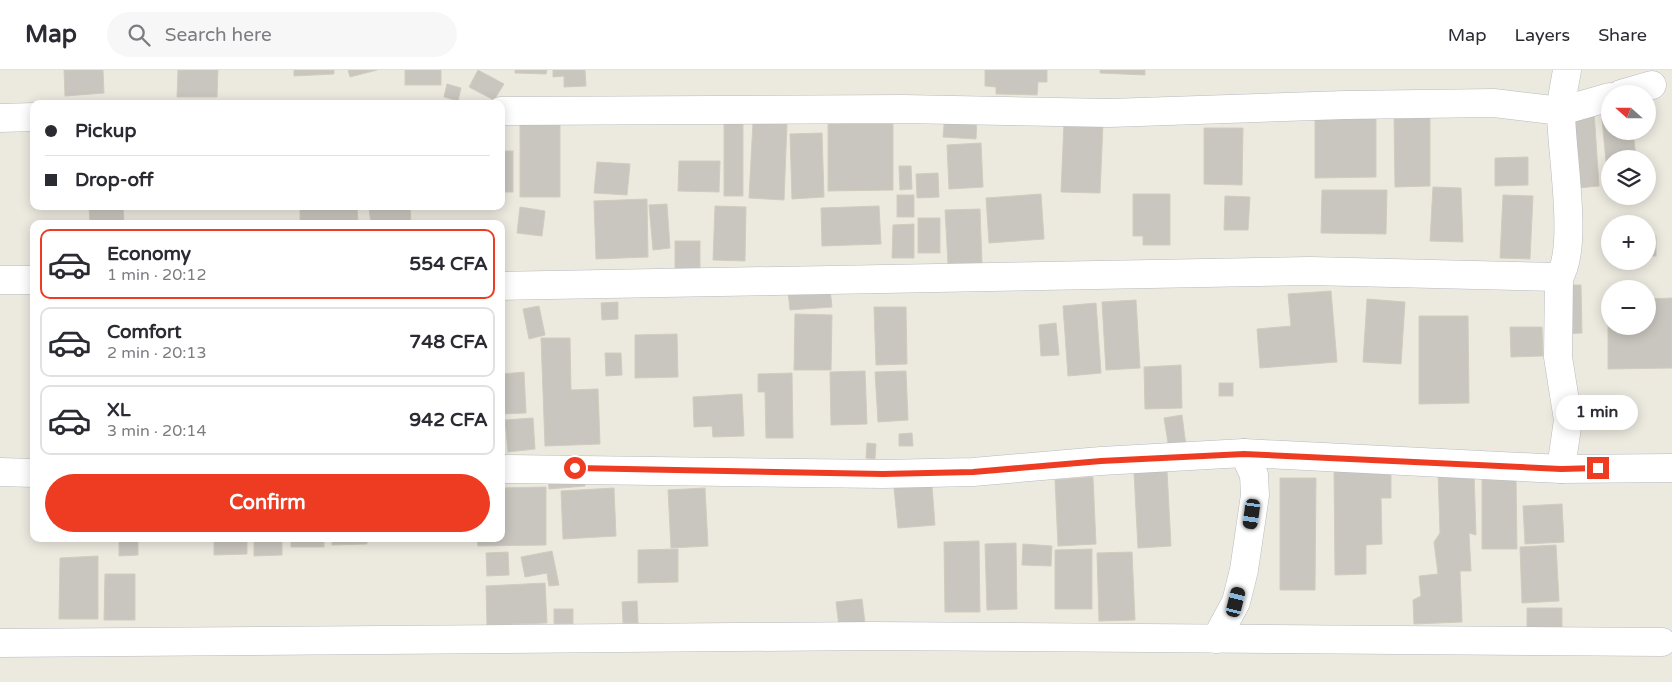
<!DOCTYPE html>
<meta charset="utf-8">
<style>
body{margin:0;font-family:"Varela Round",sans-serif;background:#f7f7f7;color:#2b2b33;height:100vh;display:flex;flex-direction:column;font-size:19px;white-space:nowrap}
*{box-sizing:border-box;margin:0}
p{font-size:16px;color:#7c7c81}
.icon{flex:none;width:28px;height:28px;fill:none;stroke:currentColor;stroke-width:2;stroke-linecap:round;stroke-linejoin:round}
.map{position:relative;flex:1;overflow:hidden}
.sheet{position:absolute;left:30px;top:150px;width:475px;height:322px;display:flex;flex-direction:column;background:#fff;border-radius:10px;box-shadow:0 2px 12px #0003}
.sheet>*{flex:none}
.guide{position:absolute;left:30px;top:30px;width:475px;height:110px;border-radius:10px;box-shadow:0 2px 12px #0003;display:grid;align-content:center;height:110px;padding:0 15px;background:#fff}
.needle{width:32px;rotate:291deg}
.fabs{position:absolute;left:1601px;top:15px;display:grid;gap:10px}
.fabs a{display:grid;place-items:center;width:55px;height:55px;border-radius:50%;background:#fff;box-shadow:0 2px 12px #0003;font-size:25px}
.end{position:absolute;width:22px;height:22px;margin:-11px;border:6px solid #ee3c23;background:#fff;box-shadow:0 0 0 2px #fff}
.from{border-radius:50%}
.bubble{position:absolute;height:35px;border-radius:18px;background:#fff;box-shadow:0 2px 12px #0003;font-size:16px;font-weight:700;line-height:35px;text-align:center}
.car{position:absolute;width:15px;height:30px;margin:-15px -8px;border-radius:6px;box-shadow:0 0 4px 1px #0007;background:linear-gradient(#222 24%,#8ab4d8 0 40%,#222 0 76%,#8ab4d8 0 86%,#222 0)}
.guide b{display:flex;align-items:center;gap:18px;height:48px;font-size:19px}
.guide b+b{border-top:1px solid #e1e1e2}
.guide i{width:12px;height:12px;background:#2b2b33}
ul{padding:9px 0 0;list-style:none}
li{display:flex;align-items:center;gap:15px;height:70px;margin:0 10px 8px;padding:0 5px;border:2px solid #e1e1e2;border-radius:10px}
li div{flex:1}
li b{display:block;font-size:19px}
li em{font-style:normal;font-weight:700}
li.selected{border-color:#ee3c23}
li>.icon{width:45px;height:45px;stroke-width:1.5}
.action{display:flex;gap:10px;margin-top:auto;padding:10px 15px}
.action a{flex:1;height:58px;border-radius:30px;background:#ee3c23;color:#fff;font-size:20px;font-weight:700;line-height:58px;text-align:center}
header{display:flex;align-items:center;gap:30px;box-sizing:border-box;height:70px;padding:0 25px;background:#fff;border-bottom:1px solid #e1e1e2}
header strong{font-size:24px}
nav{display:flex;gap:28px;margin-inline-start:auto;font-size:18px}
.search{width:350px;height:45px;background:#f7f7f7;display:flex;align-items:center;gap:12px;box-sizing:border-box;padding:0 18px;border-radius:28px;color:#7c7c81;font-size:19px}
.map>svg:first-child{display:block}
.building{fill:#c9c6bf;stroke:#d1ccbe}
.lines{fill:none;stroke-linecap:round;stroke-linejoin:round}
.minor-casing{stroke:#b7babf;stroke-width:29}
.minor{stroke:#fff;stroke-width:28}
.route{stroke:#ee3c23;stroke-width:6}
</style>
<header>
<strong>Map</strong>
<div class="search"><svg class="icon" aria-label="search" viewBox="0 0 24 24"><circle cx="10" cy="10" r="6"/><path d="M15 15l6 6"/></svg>Search here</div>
<nav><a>Map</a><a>Layers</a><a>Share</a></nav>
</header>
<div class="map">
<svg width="1672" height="612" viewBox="0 0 1672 612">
<rect width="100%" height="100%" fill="#eceadf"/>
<g class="building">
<path d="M64,0h39l1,23 -39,3z"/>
<path d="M178,0h40l-1,27h-40z"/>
<path d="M294,0h40v4l-40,2z"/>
<path d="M348,0h29l-27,7z"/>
<rect x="405" y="0" width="36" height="15"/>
<path d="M478,0l26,14 -10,16 -25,-13z"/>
<path d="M515,0h32l-1,4 -31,-1z"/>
<path d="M553,0h32l1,16 -22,1v-11l-11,1z"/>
<path d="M985,0h62v12h-9l-1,13 -41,-1v-7l-11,-1z"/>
<path d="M1100,0h45v5l-45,-2z"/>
<path d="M447,14l14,4 -3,13 -14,-4z"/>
<path d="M1594,41l5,75 -21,2 -5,-75z"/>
<path d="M945,44l32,3 -1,22 -33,-2z"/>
<path d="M1430,45v71l-35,1 -1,-71z"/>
<path d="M1376,47v60l-61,1v-60z"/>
<path d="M1610,48v13h23l3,28h-26v23h-2l-6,-63z"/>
<path d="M743,51v75h-19v-74z"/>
<path d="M753,52l34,2 -3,76 -35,-2z"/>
<path d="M1064,52l39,1 -3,70 -39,-1z"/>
<path d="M828,53h65v67l-65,1z"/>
<rect x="520" y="54" width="40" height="73"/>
<path d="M1204,58h39l-1,57 -38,-1z"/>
<path d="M822,63l2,64 -32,2 -2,-65z"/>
<path d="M981,73l2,44 -34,2 -2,-44z"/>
<rect x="501" y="81" width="12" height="41"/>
<path d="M1528,87v28l-33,1v-28z"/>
<path d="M679,91h41l-1,31 -41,-1z"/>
<path d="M597,92l33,2 -3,31 -33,-2z"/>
<path d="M899,96h12l1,23 -12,1z"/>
<path d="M938,103l1,24 -22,1 -1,-24z"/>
<path d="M1433,117l28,1 2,54 -33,-1z"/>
<path d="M1322,120h65l-1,44 -65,-1z"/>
<path d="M1041,124l3,45 -55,4 -3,-45z"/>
<path d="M1133,124h37v51h-27v-9h-10z"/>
<rect x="897" y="125" width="17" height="22"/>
<path d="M1503,125l30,1 -3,63 -30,-1z"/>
<path d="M1225,126l25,1 -2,33h-24z"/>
<path d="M647,129l1,58 -52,2 -2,-58z"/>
<path d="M667,134l3,44 -17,2 -4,-45z"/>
<path d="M89,136h34l1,18h-34z"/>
<path d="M357,136l1,18h-58v-17z"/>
<path d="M386,136h24l1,18h-40l-2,-16z"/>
<path d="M715,136l31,1 -1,54 -32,-1z"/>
<path d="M879,136l2,38 -59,2 -1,-38z"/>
<path d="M520,137l25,4 -3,25 -25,-3z"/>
<path d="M980,139l2,54 -34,1 -3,-54z"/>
<rect x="918" y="148" width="22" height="35"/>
<path d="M914,154v34h-22l1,-33z"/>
<rect x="1648" y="166" width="8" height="20"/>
<rect x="675" y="171" width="25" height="32"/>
<path d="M1564,215h17l1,48 -18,1z"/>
<path d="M830,219l2,18 -42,3 -2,-18z"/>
<path d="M1331,221l6,71 -77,6 -3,-39 34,-3 -3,-32z"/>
<path d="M1672,228v70l-64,1v-70h2v27h38v-27z"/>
<path d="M1367,229l38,3 -4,62 -38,-2z"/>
<path d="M1136,230l4,68 -34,2 -4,-68z"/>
<path d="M618,232v17l-16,1 -1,-17z"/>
<path d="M1096,233l5,70 -33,3 -5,-70z"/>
<path d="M539,236l6,29 -16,4 -6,-30z"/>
<path d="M874,237h32l1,57 -31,1z"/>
<path d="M795,244l37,1 -1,55h-37z"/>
<path d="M1419,246h49l1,87 -50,1z"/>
<path d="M1056,253l3,32 -18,1 -2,-31z"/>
<path d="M1510,257h32l1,29 -32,1z"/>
<path d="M677,264l1,43 -43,1v-43z"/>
<path d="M541,268h29l1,52 27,-1 2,55 -55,2z"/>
<path d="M605,283h16l1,22 -16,1z"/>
<path d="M1181,295l1,43 -37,1 -1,-42z"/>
<path d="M865,301l2,53 -36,1 -1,-53z"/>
<path d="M906,301l2,49 -30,2 -3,-50z"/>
<path d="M524,302l2,41 -25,1v-40z"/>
<path d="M792,303l1,65h-27l-1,-46h-7v-18z"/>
<rect x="1219" y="313" width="14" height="13"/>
<path d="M742,324l2,42 -31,1 -1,-11 -18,1 -1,-30z"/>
<path d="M1182,345l4,31 -17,3 -5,-31z"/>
<path d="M533,348l2,31 -27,3 -3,-32z"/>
<path d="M912,363l1,13h-14v-12z"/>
<path d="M867,373l9,1 -1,15 -9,-1z"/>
<path d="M1167,400l4,76 -33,2 -4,-75z"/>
<path d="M1334,401h57v27h-10l1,46 -16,1v29l-31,1z"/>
<path d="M1474,401l2,64 -7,-2 2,38h-11l2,51 -48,2 -1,-24 8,-4 -2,-20 19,-2 -4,-32 6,-9 -2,-61z"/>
<path d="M584,404l1,12 -36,3 -1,-12z"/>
<path d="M1482,404h34l1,75h-35z"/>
<path d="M1093,407l3,67 -38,2 -3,-66z"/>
<path d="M1280,408h36l-1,112h-35z"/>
<path d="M932,415l3,40 -37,3 -4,-40z"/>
<path d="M546,417v58l-68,1 -1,-7h24v-51z"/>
<path d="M614,418l2,48 -53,3 -2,-48z"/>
<path d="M705,418l3,58 -37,2 -3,-58z"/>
<path d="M1562,434l2,38 -39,2 -2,-38z"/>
<path d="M119,469h19v16l-19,1z"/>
<path d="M214,469h33v15l-33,1z"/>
<path d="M254,469h28v16l-28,1z"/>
<rect x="291" y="469" width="33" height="8"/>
<path d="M332,469h35v5l-35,1z"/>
<path d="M979,471l1,71h-35l-1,-70z"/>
<path d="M1016,473l1,66 -30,1 -2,-66z"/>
<path d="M1023,474l29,2 -1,20 -29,-1z"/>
<path d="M1556,475l3,56 -37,2 -2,-56z"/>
<path d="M678,479v33l-40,1v-33z"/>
<path d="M1092,479v60h-37v-59z"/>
<path d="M552,481l7,34 -10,1 -2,-13 -22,4 -4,-20z"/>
<path d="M508,482l1,23 -22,1 -1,-23z"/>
<path d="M1132,482l3,68 -36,1 -2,-68z"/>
<path d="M98,486v63h-39l1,-61z"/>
<path d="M105,504h30v46h-31z"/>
<path d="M545,513l2,40 -60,2 -1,-39z"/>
<path d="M862,529l3,24 -26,3 -3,-24z"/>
<path d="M637,531l1,22h-15l-1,-21z"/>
<path d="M1527,538h35v21l-35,-1z"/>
<rect x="554" y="539" width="19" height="15"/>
</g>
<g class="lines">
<g class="minor-casing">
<g id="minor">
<path d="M1621,24l31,-9"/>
<path d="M501,41l402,-2 207,4 235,-8 149,-2 67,8 49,-14"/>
<path d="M0,48l34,-1"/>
<path d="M0,210h34"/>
<path d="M501,216l809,-15 249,6"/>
<path d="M501,399l382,5 90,-2 128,-11 143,-8 317,16 111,-1"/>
<path d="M1561,399l7,-49 -10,-63 1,-80c20,-28 2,-127 2,-165 0,-14 4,-28 6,-42"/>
<path d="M0,402l34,1"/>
<path d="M1216,569l20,-37 8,-32 11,-75 -1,-20 -10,-22"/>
<path d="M0,573l872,-7 790,6"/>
</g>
</g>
<use href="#minor" class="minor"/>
</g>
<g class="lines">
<path class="route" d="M575,398l308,6 90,-2 128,-11 143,-7 317,15 37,-1"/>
</g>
</svg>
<div class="fabs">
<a><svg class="needle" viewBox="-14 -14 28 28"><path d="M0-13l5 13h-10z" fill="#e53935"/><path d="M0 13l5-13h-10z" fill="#7c7c81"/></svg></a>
<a><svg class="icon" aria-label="layers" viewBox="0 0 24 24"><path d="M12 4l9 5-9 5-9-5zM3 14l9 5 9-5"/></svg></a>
<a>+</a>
<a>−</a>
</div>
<i class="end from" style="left:575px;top:398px"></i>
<i class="end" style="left:1598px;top:398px"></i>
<div class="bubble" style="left:1556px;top:325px;width:82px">1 min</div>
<i class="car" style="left:1252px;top:444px;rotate:188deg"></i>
<i class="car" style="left:1236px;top:532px;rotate:14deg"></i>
<div class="guide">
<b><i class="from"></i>Pickup</b>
<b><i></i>Drop-off</b>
</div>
<section class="sheet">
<ul>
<li class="selected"><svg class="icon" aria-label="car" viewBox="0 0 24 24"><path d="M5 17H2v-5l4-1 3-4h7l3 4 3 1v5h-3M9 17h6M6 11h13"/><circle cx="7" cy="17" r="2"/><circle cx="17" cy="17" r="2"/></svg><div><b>Economy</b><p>1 min · 20:12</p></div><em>554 CFA</em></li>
<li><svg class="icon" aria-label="car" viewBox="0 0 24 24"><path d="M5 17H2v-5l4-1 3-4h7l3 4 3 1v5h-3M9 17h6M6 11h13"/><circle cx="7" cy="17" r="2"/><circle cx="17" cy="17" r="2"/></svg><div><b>Comfort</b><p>2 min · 20:13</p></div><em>748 CFA</em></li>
<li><svg class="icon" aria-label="car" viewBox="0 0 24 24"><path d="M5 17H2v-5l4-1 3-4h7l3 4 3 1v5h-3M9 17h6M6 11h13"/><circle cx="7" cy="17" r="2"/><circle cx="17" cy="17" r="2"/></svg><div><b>XL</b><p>3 min · 20:14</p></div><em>942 CFA</em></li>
</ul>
<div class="action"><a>Confirm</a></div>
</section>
</div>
